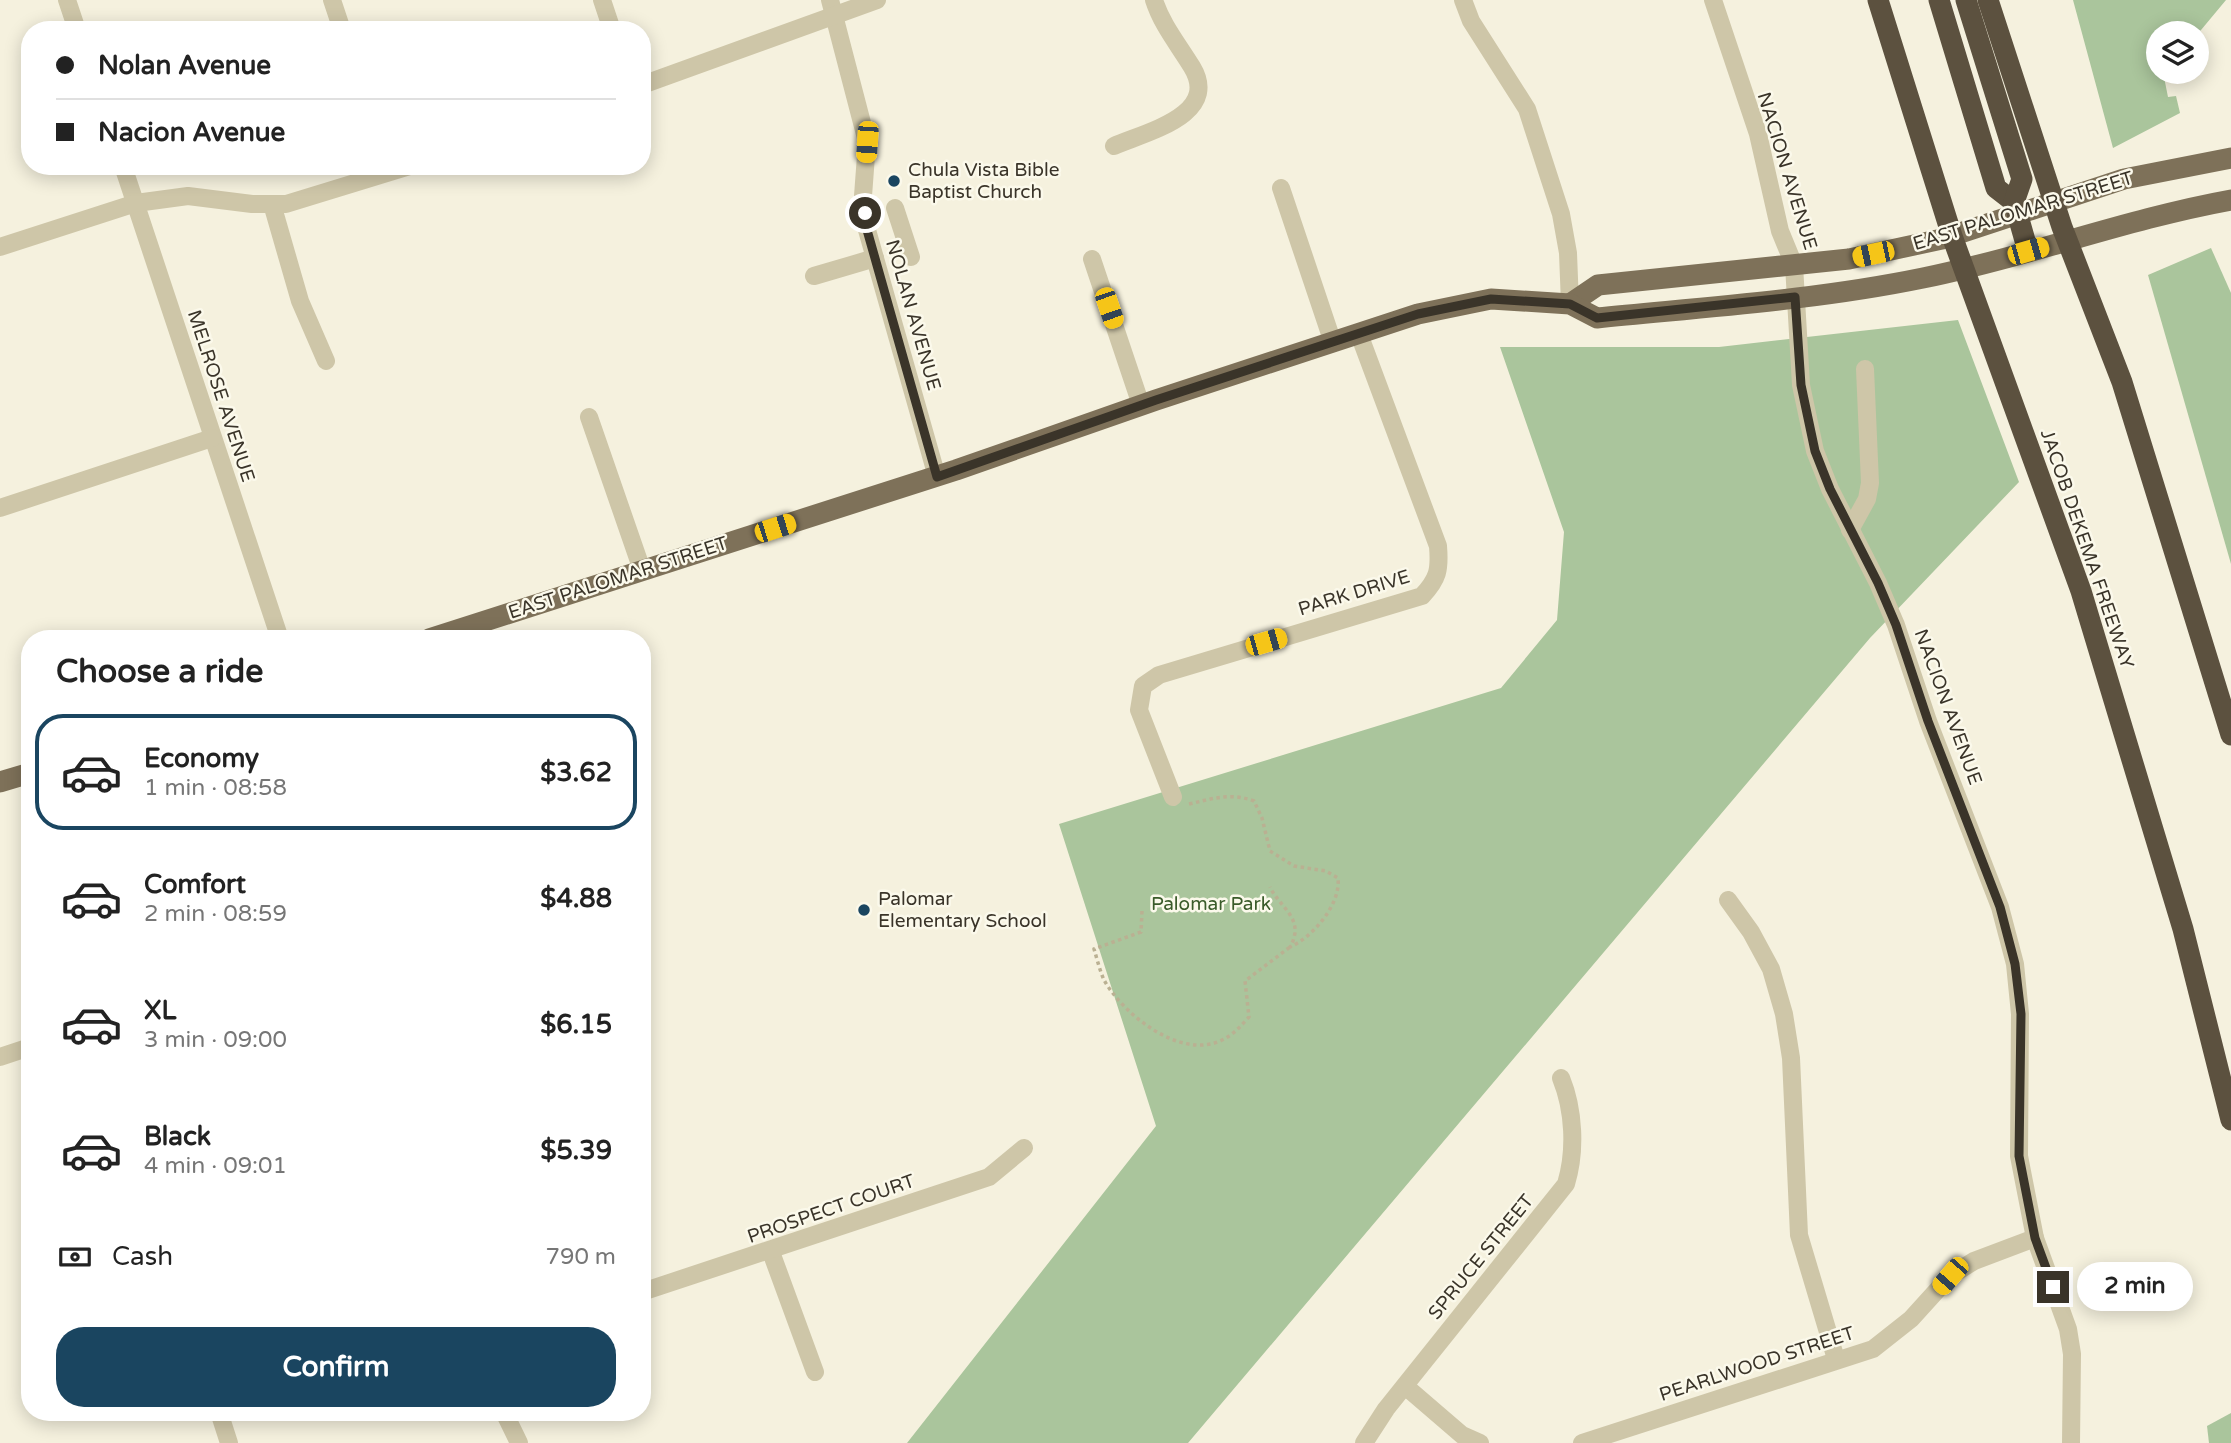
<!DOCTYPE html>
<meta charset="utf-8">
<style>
body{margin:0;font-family:"Varela Round",sans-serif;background:#f2f2f2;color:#222;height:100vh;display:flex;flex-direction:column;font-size:26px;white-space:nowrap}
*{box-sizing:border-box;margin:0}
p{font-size:23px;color:#767676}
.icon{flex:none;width:38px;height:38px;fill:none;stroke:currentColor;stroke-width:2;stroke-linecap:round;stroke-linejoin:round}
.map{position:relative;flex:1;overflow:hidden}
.details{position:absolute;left:21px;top:630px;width:630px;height:791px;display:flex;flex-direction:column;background:#fff;border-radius:28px;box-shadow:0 4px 18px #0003}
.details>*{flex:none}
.banner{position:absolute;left:21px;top:21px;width:630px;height:154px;border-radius:28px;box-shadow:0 4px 18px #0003;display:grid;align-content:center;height:154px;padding:0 35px;background:#fff}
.fabs{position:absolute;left:2146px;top:21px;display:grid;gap:14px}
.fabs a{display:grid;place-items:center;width:63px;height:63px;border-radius:50%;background:#fff;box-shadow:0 4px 18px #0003;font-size:35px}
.end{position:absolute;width:32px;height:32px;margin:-16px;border:9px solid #3a3429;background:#fff;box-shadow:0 0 0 4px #fff}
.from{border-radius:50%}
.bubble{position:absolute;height:49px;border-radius:24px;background:#fff;box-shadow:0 4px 18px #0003;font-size:23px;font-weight:800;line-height:49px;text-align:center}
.car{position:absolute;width:21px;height:42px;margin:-21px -10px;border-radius:9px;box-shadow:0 0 5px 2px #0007;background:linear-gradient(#f5c518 24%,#345 0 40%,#f5c518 0 76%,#345 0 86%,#f5c518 0)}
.banner b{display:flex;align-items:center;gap:24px;height:66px;font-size:26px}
.banner b+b{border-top:2px solid #e0e0e0}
.banner i{width:18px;height:18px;background:#222}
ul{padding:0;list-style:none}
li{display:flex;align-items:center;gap:21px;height:116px;margin:0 14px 10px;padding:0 21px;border:4px solid transparent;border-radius:28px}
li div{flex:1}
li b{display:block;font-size:26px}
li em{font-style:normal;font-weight:800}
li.on{border-color:#1a4560}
li>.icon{width:63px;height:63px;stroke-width:1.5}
h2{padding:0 35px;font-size:32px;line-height:84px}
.pay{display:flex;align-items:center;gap:18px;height:77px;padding:0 35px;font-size:26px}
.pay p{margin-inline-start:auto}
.cta{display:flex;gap:14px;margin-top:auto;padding:14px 35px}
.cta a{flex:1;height:80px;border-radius:28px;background:#1a4560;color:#fff;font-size:28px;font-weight:800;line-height:80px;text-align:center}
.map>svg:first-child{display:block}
.green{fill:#aac59c}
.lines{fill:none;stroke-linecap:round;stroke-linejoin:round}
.path{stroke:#bab092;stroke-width:3.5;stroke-dasharray:3.5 3.5;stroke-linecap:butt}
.minor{stroke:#cec6a8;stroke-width:18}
.major{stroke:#7e7159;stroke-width:21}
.highway{stroke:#5c513f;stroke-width:21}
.route{stroke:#3a3429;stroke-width:9}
.poi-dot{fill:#1a4560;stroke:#fbf9eb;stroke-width:2.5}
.labels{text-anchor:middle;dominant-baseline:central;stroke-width:5;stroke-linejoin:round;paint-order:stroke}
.poi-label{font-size:19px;fill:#3a3429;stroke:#fbf9eb;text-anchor:start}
.street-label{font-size:19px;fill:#3a3429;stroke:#fbf9eb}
.park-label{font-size:19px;fill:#3a5b2a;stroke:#fbf9eb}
</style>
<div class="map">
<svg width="2231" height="1443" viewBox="0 0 2231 1443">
<rect width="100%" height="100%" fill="#f5f1de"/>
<g class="green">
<path d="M2073,0h153l-30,36v-3h-38v39h10l-4,5 4,20 8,-1 4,17 -67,35z"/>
<path d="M2211,248l20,45v271l-83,-289z"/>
<path d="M1958,320l61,162 -149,156 -682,805h-281l249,-317 -97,-302 442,-136 56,-68 7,-88 -64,-185h219z"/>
<path d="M2231,1413v30h-22l-2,-17z"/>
</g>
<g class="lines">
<g class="path">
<path d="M1189,804c23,-5 41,-12 65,-3l8,17 8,33 24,15 32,5 12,7c3,26 -25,59 -48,69 16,-28 -10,-39 -20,-60"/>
<path d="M1142,911l-1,21 -47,17c3,10 6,22 10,31 19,34 75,79 116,61 12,-5 20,-14 29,-24l-4,-36 45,-34"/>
</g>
<g class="minor">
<path d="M67,0l10,30"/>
<path d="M332,0l10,30"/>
<path d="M602,0l10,30"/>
<path d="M830,0l37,142 -4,54 4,34 70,247"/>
<path d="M1463,0l8,21 56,88 34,105 7,39 2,51"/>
<path d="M1713,0l45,134 22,97 14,34 7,120 14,66 15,38 48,94 18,42 32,96 72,186 15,57 5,50 -1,142 16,82 33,91 4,25 -1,89"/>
<path d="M642,85l235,-85"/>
<path d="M1114,146c32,-14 107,-31 78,-79 -14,-23 -30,-42 -38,-67"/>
<path d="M123,166l157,473"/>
<path d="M1281,188l52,155"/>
<path d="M272,204l28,97 26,60"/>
<path d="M895,208l16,49"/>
<path d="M0,247l136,-44 52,-7 64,8h34l124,-38"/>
<path d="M1092,259l49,146"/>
<path d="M814,276l61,-18"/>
<path d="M589,417l53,153"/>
<path d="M0,508l212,-70"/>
<path d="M1850,530l17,-31 3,-16 -5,-114"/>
<path d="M1173,797l-34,-87 4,-24 16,-11 263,-79c16,-17 18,-26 16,-50l-79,-212"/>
<path d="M1728,900l23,32 20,37 13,45 7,44 8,177 37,124"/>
<path d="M0,1057l30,-10"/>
<path d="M771,1252l44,120"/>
<path d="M642,1292l347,-115 35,-29"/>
<path d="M1405,1386l57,49 18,8"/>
<path d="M219,1412l10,31"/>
<path d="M504,1412l15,31"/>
<path d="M1364,1443l22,-34 180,-225c10,-33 8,-74 -5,-106"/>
<path d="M1582,1443l291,-94 38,-30 39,-43 24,-15 61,-23"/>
</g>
<g class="major">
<path d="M1570,304l28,-19 251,-26 93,-20 182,-60 107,-21"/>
<path d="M429,639l527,-169 200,-70 262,-86 73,-15 79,5 27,14c109,-11 219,-18 326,-40 104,-21 203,-59 308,-78"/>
<path d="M0,782l30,-9"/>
</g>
<g class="highway">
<path d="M1878,0l74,236 129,355 102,338 48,191"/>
<path d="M1939,0l57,188 18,14"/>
<path d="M1966,0l56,179 -8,23 14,49"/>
<path d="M1988,0l74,227 60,155 109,353"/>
</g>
</g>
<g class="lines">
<path class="route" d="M865,213l2,17 70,247 219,-77 262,-86 73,-15 79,5 27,14 198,-21 6,88 14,66 15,38 48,94 18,42 32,96 72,186 15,57 6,50 -2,142 16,82 18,49"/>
</g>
<g class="poi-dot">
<circle cx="894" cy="181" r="7"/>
<circle cx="864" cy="910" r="7"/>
</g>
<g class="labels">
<g class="poi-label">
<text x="908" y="170">Chula Vista Bible<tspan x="908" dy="22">Baptist Church</tspan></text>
<text x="878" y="899">Palomar<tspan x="878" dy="22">Elementary School</tspan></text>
</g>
<g class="street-label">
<text transform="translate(1787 171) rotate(73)">NACION AVENUE</text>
<text transform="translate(2023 211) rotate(-17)">EAST PALOMAR STREET</text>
<text transform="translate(913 315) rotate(74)">NOLAN AVENUE</text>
<text transform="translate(221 396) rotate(72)">MELROSE AVENUE</text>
<text transform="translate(2087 549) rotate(71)">JACOB DEKEMA FREEWAY</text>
<text transform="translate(618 578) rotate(-18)">EAST PALOMAR STREET</text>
<text transform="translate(1354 593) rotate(-17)">PARK DRIVE</text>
<text transform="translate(1948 707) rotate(70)">NACION AVENUE</text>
<text transform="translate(831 1209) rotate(-19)">PROSPECT COURT</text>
<text transform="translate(1481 1257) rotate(-51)">SPRUCE STREET</text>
<text transform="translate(1757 1364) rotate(-18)">PEARLWOOD STREET</text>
</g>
<g class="park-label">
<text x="1211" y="904">Palomar Park</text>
</g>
</g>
</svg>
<div class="fabs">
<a><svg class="icon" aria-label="layers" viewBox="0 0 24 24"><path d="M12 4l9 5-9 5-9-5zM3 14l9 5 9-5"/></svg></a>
</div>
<i class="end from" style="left:865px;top:213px"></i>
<i class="end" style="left:2053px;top:1287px"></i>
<div class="bubble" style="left:2077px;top:1262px;width:116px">2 min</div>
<i class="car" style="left:867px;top:142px;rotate:184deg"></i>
<i class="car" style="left:2028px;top:251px;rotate:74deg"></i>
<i class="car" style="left:1873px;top:254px;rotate:258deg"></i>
<i class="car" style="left:1109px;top:308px;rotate:161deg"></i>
<i class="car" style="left:775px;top:528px;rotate:72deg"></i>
<i class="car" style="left:1266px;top:642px;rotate:74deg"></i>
<i class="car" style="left:1950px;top:1276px;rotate:221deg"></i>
<div class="banner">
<b><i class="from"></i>Nolan Avenue</b>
<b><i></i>Nacion Avenue</b>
</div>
<section class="details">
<h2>Choose a ride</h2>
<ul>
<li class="on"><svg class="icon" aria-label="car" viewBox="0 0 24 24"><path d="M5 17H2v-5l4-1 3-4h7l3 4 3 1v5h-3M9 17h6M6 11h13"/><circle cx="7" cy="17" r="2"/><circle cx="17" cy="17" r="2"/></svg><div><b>Economy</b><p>1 min · 08:58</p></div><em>$3.62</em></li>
<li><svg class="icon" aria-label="car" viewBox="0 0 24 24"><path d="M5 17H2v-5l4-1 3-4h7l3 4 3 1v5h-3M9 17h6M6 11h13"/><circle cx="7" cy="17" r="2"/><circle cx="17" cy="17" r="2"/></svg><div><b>Comfort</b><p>2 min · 08:59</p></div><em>$4.88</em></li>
<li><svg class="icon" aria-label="car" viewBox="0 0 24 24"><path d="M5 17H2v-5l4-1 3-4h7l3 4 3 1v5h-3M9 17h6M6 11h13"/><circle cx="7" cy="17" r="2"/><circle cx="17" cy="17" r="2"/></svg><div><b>XL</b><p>3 min · 09:00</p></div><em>$6.15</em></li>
<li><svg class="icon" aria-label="car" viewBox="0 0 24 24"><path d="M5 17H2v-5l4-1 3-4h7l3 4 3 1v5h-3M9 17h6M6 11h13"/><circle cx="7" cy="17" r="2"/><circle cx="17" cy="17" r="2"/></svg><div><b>Black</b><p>4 min · 09:01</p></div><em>$5.39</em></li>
</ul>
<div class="pay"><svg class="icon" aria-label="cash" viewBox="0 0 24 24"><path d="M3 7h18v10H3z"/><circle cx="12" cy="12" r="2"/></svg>Cash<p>790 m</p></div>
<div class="cta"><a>Confirm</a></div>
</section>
</div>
